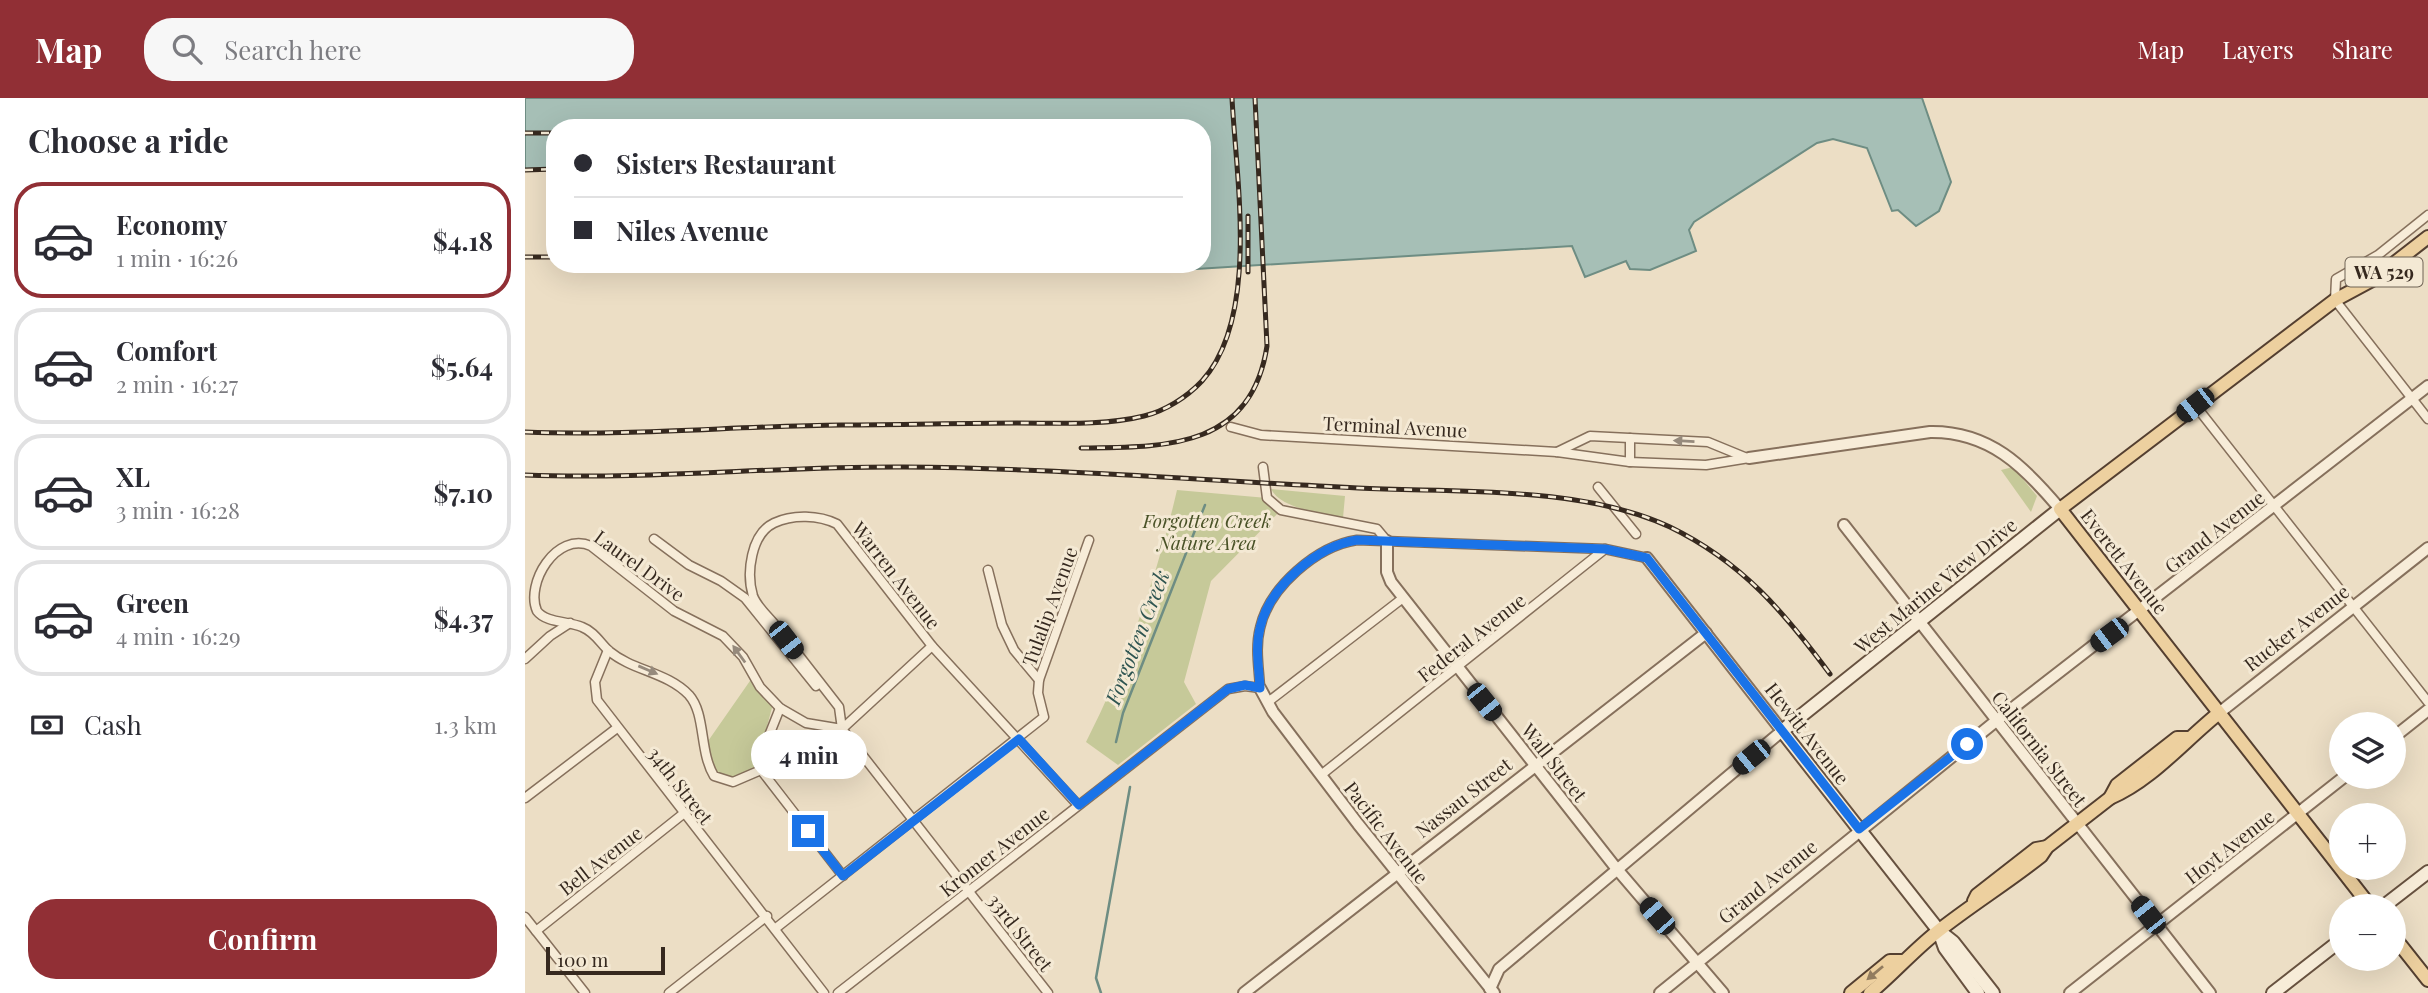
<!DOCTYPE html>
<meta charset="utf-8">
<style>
body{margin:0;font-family:"Playfair Display",serif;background:#f7f7f7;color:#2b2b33;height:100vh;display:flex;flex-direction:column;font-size:26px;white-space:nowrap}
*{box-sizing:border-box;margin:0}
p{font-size:23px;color:#7c7c81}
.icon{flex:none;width:38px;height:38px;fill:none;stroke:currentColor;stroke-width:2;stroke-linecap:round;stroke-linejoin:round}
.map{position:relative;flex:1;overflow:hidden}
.side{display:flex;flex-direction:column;background:#fff;width:525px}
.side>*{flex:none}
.top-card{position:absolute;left:21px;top:21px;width:665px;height:154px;border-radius:28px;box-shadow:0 7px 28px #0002;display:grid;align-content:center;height:154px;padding:0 28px;background:#fff}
.buttons{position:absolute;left:1804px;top:614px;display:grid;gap:14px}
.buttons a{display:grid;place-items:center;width:77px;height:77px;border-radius:50%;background:#fff;box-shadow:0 7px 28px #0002;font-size:35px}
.scale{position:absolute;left:21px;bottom:18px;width:119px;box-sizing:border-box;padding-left:7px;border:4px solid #36291f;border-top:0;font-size:19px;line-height:24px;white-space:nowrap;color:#36291f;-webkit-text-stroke:5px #f4e9d4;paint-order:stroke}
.end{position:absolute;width:32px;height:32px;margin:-16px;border:9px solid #1a73e8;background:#fff;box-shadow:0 0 0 4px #fff}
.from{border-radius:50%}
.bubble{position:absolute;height:49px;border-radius:24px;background:#fff;box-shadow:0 7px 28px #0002;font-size:23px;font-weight:700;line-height:49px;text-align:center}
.car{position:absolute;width:21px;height:42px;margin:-21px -10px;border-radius:9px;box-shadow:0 0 5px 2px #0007;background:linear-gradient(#222 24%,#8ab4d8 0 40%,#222 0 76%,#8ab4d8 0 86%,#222 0)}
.top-card b{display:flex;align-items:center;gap:24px;height:66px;font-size:26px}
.top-card b+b{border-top:2px solid #e1e1e2}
.top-card i{width:18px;height:18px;background:#2b2b33}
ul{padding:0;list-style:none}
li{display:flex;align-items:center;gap:21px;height:116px;margin:0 14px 10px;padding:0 14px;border:4px solid #e1e1e2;border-radius:28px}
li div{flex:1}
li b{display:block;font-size:26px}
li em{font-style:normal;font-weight:700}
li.on{border-color:#912f35}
li>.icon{width:63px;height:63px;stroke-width:1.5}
h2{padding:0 28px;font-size:32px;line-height:84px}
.pay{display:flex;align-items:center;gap:18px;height:77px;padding:0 28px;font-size:26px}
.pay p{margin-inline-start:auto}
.button{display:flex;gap:14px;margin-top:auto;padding:14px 28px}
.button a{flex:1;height:80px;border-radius:28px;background:#912f35;color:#fff;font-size:28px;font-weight:700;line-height:80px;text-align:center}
header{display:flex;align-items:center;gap:42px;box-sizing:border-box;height:98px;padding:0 35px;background:#912f35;color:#fff}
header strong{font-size:33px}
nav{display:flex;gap:38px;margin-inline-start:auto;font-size:24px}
.search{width:490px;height:63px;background:#f7f7f7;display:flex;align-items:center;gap:18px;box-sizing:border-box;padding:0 24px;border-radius:28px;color:#7c7c81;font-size:26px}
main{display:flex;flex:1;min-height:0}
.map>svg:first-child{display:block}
.green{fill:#c6c999}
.water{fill:#a6bfb6;stroke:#6e8d83;stroke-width:2}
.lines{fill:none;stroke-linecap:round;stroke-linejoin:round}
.stream{stroke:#6e8d83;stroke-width:2.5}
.minor-casing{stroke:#86705c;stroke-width:11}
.tertiary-casing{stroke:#86705c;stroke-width:14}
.secondary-casing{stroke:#67513f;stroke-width:16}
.primary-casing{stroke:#543f30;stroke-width:16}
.minor{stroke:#f7ecd8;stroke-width:8}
.tertiary{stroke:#f7ecd8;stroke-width:10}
.secondary{stroke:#f7ecd8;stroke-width:12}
.primary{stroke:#edd09f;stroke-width:12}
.rail-casing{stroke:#36291f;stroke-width:5}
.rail{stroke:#f4e9d4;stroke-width:2.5;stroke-dasharray:8;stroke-linecap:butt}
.oneway{fill:#968a7c}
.oneway2{fill:#927c5f}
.route{stroke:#1a73e8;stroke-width:9}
.labels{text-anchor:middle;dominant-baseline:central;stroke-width:6;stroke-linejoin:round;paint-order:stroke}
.shield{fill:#f4e9d4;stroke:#6f6355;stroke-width:2}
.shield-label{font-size:18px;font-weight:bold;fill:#36291f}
.street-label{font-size:19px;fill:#36291f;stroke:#f4e9d4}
.park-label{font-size:19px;font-style:italic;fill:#495227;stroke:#f4e9d4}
.water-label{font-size:21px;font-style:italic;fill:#2f5551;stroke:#f4e9d4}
</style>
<header>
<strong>Map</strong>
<div class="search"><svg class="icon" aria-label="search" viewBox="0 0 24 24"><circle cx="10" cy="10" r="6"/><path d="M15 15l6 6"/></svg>Search here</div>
<nav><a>Map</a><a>Layers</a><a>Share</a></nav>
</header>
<main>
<section class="side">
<h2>Choose a ride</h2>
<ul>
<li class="on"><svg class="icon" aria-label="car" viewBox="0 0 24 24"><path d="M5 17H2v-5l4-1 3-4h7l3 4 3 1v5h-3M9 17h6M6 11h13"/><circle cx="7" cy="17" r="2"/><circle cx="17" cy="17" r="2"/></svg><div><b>Economy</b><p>1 min · 16:26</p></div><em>$4.18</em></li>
<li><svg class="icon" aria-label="car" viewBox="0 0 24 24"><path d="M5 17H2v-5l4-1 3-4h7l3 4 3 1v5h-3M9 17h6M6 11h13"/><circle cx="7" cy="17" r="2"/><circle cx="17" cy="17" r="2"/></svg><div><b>Comfort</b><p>2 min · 16:27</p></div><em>$5.64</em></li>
<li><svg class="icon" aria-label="car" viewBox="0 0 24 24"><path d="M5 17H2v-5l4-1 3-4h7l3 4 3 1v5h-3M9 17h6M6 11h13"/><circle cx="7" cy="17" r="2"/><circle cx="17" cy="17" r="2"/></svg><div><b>XL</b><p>3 min · 16:28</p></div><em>$7.10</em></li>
<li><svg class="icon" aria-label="car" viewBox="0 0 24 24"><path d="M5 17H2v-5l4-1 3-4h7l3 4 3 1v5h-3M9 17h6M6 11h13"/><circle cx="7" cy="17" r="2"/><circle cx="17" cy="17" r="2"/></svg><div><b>Green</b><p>4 min · 16:29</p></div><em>$4.37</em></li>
</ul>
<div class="pay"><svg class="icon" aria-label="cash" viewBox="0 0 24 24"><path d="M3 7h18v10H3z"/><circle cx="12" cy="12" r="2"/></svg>Cash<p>1.3 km</p></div>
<div class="button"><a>Confirm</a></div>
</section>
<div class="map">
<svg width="1903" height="895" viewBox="0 0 1903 895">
<rect width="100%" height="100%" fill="#ecdec5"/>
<g class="green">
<path d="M1488,369l24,29 -6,16 -30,-42z"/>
<path d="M746,391l74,7 -2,22c-21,-5 -62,-9 -72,-29z"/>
<path d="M652,392l90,8 14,12 -70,71 -27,101 12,22 -78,61 -32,-23c41,-80 71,-165 91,-252z"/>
<path d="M227,580l21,26 -17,63c-10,9 -32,17 -41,4 -5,-7 -7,-20 -9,-27z"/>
</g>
<path class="water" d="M0,0h1397l29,84 -12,29 -23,15 -18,-16 -6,1 -25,-63 -34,-9 -16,4 -123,79 -5,8 7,21 -46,19 -20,-1 -4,-8 -41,16 -13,-31 -392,24 -61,-6h83v-136h-647v41h-30z"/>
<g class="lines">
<g class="stream">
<path d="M591,644l7,-29 82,-208"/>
<path d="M576,895l-5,-15 34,-191"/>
</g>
<g class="minor-casing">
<g id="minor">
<path d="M1903,117l-50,40 -42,24 -1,21 93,119"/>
<path d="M1670,307l233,297"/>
<path d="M706,329l30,8 296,17 73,10 76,3 43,-7"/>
<path d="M1032,354l33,-16 118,6 39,16"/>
<path d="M1105,364v-24"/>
<path d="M738,369l4,31 14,12 96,19 10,12"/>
<path d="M1073,389l38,47"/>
<path d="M129,441l35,26 32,16 24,17 71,88"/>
<path d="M463,472l14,55 12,25 25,30"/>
<path d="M83,552l-13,32 2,18 227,293"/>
<path d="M0,561l25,-23 20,-13"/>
<path d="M743,604l135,-104"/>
<path d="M236,672l-28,12 -19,-6c-15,-25 -8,-62 -25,-81 -22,-23 -56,-24 -80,-44 -9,-8 -14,-19 -27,-24 -14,-6 -36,-4 -45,-16 -12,-27 19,-80 54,-65l83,65 49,25 20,21 17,30 20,21 26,15 36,6 90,-83"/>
<path d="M236,672l82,106"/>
<path d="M236,672l5,-27 14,-35"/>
<path d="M796,677l284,-226"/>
<path d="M0,700l92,-70"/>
<path d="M0,819l60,76"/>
<path d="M251,830l268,-211 -6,-24 1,-13 50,-140"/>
<path d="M11,833l147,-117"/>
<path d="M144,895l98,-77"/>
<path d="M313,895l390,-304 17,-3 15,2c-1,-20 -5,-40 0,-60 9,-41 57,-82 97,-88l248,9 42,9"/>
<path d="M523,895l-206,-264 -3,-22c-21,-27 -42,-54 -63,-81 -7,-9 -19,-19 -23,-30 -7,-23 -2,-62 21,-73 19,-9 45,-8 63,1l95,122 146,159"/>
</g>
</g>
<g class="tertiary-casing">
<g id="tertiary">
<path d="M1224,360l181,-26c59,-1 94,34 130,77"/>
<path d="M1319,427l366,468"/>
<path d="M862,443v31l4,10 225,286 107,125"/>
<path d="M735,590l13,24 85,112 136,169"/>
<path d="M1694,615l209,-165"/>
<path d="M1869,639l34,-27"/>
<path d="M965,891l9,-20 283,-238 -135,-173"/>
<path d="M719,895l462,-360"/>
<path d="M1135,895l336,-272 432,-335"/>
<path d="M1545,895l274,-216"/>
</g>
</g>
<g class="secondary-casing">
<g id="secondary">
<path d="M1859,808l44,-34"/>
<path d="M1414,833l6,17 33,45"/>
<path d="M1468,895l-40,-51 -14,-11 -157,-200 278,-222"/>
<path d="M1748,895l68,-53"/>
</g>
</g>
<g class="primary-casing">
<g id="primary">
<path d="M1585,700l7,-13 60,-47h11"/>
<path d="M1449,803l3,-6 59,-46 11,-2"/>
<path d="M1845,808l-310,-397 275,-209 39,-21 54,-42"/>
<path d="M1869,839l34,43"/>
<path d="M1326,895l39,-32h12"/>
<path d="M1345,895c24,-20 43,-42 67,-61 34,-27 70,-49 104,-76l6,-9 63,-49c42,-18 74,-57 109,-85"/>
</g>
</g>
<use href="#minor" class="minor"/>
<use href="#tertiary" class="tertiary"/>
<use href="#secondary" class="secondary"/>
<use href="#primary" class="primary"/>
<g class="rail-casing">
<g id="rail">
<path d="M0,35h30"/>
<path d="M0,72l30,-1"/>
<path d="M723,118v56"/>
<path d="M0,159h30"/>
<path d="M0,334c106,4 212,-6 317,-7 59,0 117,-2 175,-2 41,0 86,3 127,-7 21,-5 43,-19 58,-35 58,-64 34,-203 30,-283"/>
<path d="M556,350c83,-1 170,2 186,-102l-12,-248"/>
<path d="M0,377c126,5 252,-9 379,-8 151,1 302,14 454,21 98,5 222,-3 312,39 72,35 114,85 160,147"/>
</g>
</g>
<use href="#rail" class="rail"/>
</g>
<defs><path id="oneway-solid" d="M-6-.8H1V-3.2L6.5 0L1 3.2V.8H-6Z" transform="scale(1.75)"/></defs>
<g class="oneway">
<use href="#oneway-solid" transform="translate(1159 343) rotate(-177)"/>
<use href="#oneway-solid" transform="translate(214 556) rotate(-126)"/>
<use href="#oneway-solid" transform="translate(123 572) rotate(23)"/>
</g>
<use class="oneway2" href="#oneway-solid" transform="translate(1350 875) rotate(140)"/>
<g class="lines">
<path class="route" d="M283,733l35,45 176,-137 60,66 149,-116 17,-4 15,3c-1,-20 -5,-40 0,-60 9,-41 57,-82 97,-88l248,9 42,9 212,271 108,-85"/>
</g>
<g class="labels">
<rect class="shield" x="1820.5" y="159.5" width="77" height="29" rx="5"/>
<g class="shield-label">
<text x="1859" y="174">WA 529</text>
</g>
<g class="street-label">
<text transform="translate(870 328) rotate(3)">Terminal Avenue</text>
<text transform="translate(1689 433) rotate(-38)">Grand Avenue</text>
<text transform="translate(1600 463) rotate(52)">Everett Avenue</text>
<text transform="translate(115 467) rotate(36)">Laurel Drive</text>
<text transform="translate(372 477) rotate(52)">Warren Avenue</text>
<text transform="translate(1410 487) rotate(-39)">West Marine View Drive</text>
<text transform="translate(524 508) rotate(-70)">Tulalip Avenue</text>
<text transform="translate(1771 529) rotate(-38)">Rucker Avenue</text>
<text transform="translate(946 539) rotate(-38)">Federal Avenue</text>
<text transform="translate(1283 635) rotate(52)">Hewitt Avenue</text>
<text transform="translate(1515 650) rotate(52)">California Street</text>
<text transform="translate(1030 664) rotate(52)">Wall Street</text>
<text transform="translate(156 687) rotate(52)">34th Street</text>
<text transform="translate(938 699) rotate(-38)">Nassau Street</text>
<text transform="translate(862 734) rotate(52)">Pacific Avenue</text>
<text transform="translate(1704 748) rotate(-38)">Hoyt Avenue</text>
<text transform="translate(469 753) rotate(-38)">Kromer Avenue</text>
<text transform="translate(75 762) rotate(-38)">Bell Avenue</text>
<text transform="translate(1242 783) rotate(-39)">Grand Avenue</text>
<text transform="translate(496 834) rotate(52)">33rd Street</text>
</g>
<g class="park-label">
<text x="682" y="422">Forgotten Creek<tspan x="682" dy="22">Nature Area</tspan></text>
</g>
<g class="water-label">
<text transform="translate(611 539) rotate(-69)">Forgotten Creek</text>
</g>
</g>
</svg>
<div class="buttons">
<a><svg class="icon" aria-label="layers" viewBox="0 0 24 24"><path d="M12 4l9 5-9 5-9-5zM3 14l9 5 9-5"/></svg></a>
<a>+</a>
<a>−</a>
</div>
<div class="scale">100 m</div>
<i class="end from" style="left:1442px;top:646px"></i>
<i class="end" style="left:283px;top:733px"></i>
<div class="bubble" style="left:226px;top:632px;width:116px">4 min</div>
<i class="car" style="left:1670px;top:307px;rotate:232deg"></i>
<i class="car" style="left:1584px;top:537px;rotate:233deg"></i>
<i class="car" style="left:261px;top:542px;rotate:142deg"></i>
<i class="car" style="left:959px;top:604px;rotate:141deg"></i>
<i class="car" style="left:1226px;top:659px;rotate:231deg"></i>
<i class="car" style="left:1623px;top:817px;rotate:322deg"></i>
<i class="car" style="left:1132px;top:818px;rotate:319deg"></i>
<div class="top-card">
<b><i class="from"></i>Sisters Restaurant</b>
<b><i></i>Niles Avenue</b>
</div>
</div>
</main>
